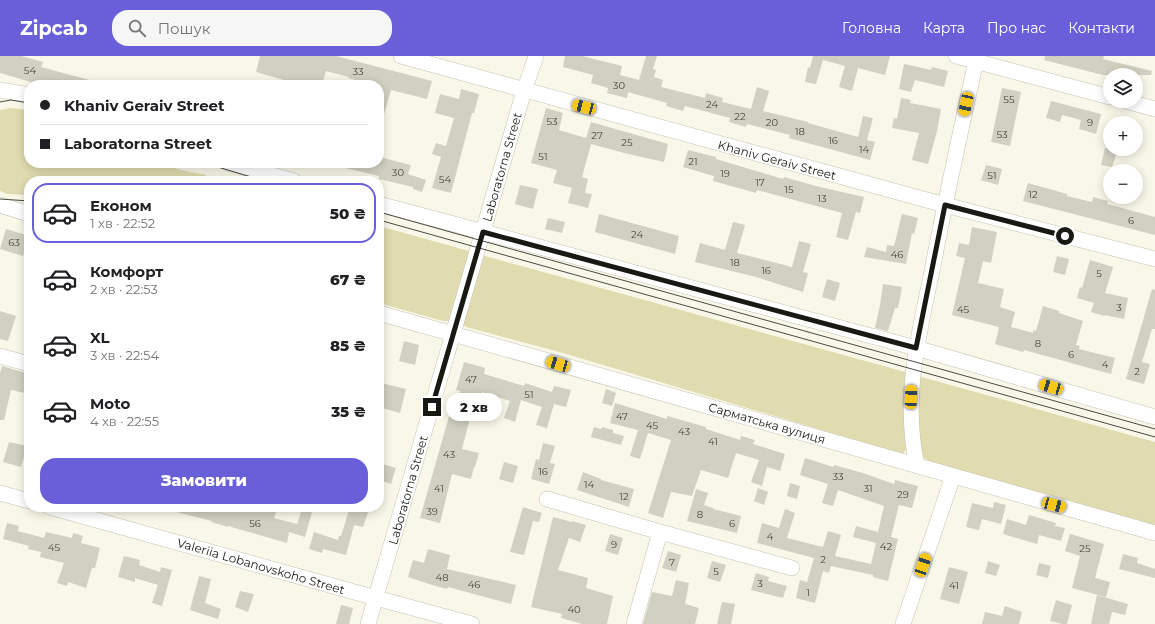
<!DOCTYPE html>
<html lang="uk">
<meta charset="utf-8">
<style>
body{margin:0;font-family:Montserrat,sans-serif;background:#f6f6f6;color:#202124;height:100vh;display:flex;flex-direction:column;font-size:15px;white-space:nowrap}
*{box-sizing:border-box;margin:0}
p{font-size:13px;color:#757577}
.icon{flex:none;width:22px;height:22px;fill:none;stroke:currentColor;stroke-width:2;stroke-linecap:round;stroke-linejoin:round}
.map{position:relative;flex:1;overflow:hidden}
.drawer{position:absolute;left:24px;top:120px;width:360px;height:336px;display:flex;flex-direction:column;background:#fff;border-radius:16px;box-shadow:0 2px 10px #0003}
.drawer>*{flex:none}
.top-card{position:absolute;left:24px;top:24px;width:360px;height:88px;border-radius:16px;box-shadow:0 2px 10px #0003;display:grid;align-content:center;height:88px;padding:0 16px;background:#fff}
.tools{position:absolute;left:1103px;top:12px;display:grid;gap:8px}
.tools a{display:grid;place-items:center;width:40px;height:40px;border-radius:50%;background:#fff;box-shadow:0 2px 10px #0003;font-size:20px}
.end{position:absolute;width:18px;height:18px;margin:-9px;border:5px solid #191913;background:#fff;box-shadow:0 0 0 2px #fff}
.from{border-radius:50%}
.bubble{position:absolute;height:28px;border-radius:14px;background:#fff;box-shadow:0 2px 10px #0003;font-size:13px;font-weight:800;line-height:28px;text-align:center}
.car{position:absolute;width:12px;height:24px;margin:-12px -6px;border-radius:5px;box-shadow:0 0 3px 1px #0007;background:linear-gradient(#f5c518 24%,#345 0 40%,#f5c518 0 76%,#345 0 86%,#f5c518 0)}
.top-card b{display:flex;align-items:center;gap:14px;height:38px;font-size:15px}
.top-card b+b{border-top:1px solid #e0e0e0}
.top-card i{width:10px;height:10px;background:#202124}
ul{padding:7px 0 0;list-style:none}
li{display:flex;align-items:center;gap:12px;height:60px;margin:0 8px 6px;padding:0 8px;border:2px solid transparent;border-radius:16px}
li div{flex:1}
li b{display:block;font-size:15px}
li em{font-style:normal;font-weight:800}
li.on{border-color:#6960d9}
li>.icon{width:36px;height:36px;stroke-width:1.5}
.action{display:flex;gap:8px;margin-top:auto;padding:8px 16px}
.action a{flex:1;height:46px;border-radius:16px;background:#6960d9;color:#fff;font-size:16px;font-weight:800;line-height:46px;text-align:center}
header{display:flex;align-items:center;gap:24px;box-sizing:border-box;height:56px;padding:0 20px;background:#6960d9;color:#fff}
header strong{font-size:19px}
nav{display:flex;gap:22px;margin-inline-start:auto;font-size:14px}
.search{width:280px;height:36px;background:#f6f6f6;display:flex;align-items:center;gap:10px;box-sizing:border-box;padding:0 14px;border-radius:16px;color:#757577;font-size:15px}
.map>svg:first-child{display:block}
.green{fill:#e1dcaf}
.building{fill:#d1d0c1}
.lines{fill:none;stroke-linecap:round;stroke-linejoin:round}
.minor-casing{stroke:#c4c2b4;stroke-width:16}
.minor{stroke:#fff;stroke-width:15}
.tram{stroke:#4b4a42;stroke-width:1}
.route{stroke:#191913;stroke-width:5}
.labels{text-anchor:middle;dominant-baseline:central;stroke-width:3;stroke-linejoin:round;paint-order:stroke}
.number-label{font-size:10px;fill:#47473e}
.street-label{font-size:12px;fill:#191913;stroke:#fff}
</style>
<header>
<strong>Zipcab</strong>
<div class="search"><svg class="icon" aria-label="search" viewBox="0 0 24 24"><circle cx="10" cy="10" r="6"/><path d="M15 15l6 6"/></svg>Пошук</div>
<nav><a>Головна</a><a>Карта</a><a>Про нас</a><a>Контакти</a></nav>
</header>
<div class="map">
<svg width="1155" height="568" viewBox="0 0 1155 568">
<rect width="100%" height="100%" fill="#f9f8e8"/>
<g class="green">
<path d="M10,52l19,2v53h129l23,7 25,5 2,2 -1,1 -29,3h-149v14l-22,-1 -7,-3v-81z"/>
<path d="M379,170l90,25 -15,65 -5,5h-6l-64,-18z"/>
<path d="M482,200h3l424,117 -1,72 -2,5 -4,4 -339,-101 -97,-26 -3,-2 1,-6z"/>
<path d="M918,320l237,66v87l-221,-65 -10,-6 -6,-11z"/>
</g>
<g class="building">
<path d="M0,0h21l22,6 -2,5 56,15 -1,3h-55l-41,-12z"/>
<path d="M260,0h76l96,25 -5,18 -36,-9 -9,31h-3v-28l2,-6 -2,-2h-5l-26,-7 1,-1 -23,-6 -4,14h-21l-45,-13z"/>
<path d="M565,0h17l40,10 -2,9 19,5 7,-24h11l-4,13 3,1 -2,7 9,3 -2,7 44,11 1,-5 17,5 -1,4 29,7 6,-22 12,4 -6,20 45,11v1l50,14 5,-21 10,2 -6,22 8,2 -5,18 -81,-22 1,-3 -43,-11 -1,3 -17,-5 1,-4 -45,-12 -2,5 -17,-5 1,-3 -39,-11 -1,6 -20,-5 1,-5 -17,-5 2,-8 -30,-8z"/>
<path d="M813,0h77l-5,19 -27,-7 -6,23 -13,-4 6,-21 -22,-6 -7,24 -11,-2 3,-15 2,1z"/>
<path d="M1045,0h59l-1,3 49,12 -1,4h-48l-59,-15z"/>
<path d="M904,8l27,6 1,-3 16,4 -4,16 -29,-7 -4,12 -12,-3z"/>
<path d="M1002,32l19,4 -11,54 -19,-4z"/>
<path d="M461,33l18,5 -5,19h-2l-21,80 -19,-5 9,-31 -9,-3 4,-11 10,3 8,-28 -19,-5 5,-19 19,5z"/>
<path d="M901,42l10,2 -1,3 31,6 -4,22 -9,33 -16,-4 7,-27 -27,-5 2,-10 3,1z"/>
<path d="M1051,45l50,13 -5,20 -17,-5 2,-9 -19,-5 -2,7 -14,-4z"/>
<path d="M546,52l17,5 -4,17 27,8 5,-16 77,22 -4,18 -40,-9 -33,-9 -9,33 6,2 -3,14 7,1 -4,14 -20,-5 4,-15 -19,-5 4,-13 -26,-7z"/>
<path d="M1105,92l12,4 -5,15 -11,-2z"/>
<path d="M688,94l28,7v2l67,20 1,-2 32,9 48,11 -4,16 -4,-1 -8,28 -12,-3 6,-24 -85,-23 -1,3 -43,-12 1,-5 -31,-9z"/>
<path d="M379,101l32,8 -3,9 18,6 -4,12 -9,-3v-2l-34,-8v-3l-38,-9 1,-4h37z"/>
<path d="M986,109l16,4 -4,16 -17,-5z"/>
<path d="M1028,127l39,11v2l25,6 1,-5 15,4 -1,3 48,13v18l-132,-34z"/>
<path d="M520,129l18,4 -5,20 -18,-5z"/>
<path d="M599,158l80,22 -4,18 -80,-22z"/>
<path d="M902,158l16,4 -4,16 -2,-1 -6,31 -42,-7 3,-10 19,5 1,-7 7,1z"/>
<path d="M548,162l17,4 -3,11 -17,-4z"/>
<path d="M733,166l12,3 -8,28 55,14 7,-26 12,3 -8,28 5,1 -5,19 -47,-15 -61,-15 5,-19 25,7z"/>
<path d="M972,171l25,5 -6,31 -8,-2 -5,22 26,6 -4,18 15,5 -4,15 22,6v-3l3,1 7,-25 16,5v2l24,8 -7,24 4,1 -1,3 36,9 -4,16 -87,-24 -1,2 -28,-8 4,-17 -47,-12 13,-57 -9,-2 3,-13 10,2z"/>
<path d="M6,173l23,7 -6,20 -23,-7z"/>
<path d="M1057,200l12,3 -4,16 -12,-3z"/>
<path d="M1090,204l23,7 -8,26 23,5 -4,21 -19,-4v1l-14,-4 3,-9 -17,-5 3,-11 2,1z"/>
<path d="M827,223l13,4 -5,18 -13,-4z"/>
<path d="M883,228l19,3 -4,21h-3l-7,23 -13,-3 5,-23z"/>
<path d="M1152,233l3,1v39h-3l-10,33 8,2 -6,20 -18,-5z"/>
<path d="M0,255l16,5 -8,25 -8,-2z"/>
<path d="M404,285l15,4 -4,20 -16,-4z"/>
<path d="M464,306l21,6 -1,6 40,12 1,-3 27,9 2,-6 17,4 -5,17 -12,-3 -7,24 -11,-3 6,-18 -21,-7 -6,22 -11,-4 6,-17 -28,-9 -7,23 -4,-1 -9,35 17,4 -4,14h-1l-3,12 -19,-5 -12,49 -20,-5 30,-105 3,1 7,-23 -4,-1z"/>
<path d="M2,310l27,8v20l-18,-4 -7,30h-4v-47z"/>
<path d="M381,327l25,6 -6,24 -21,-6v-15z"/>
<path d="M606,333l10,4 -4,13 -10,-3z"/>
<path d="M615,347l52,16v-3l39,11v2l34,11 1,-4 14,4 -2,4 32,10 -5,17 -13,-4 -5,19 -11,-4 8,-22 -23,-7 -8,25 -27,-8 -9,26 -21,-4 -8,26 -15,-5 23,-73 -23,-7 -8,26 -10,-3 8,-26 -28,-7z"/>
<path d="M594,371l7,2 1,-2 11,3v3l11,3 -3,9 -30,-8z"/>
<path d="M9,386l18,4 -6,21 -18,-5z"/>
<path d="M543,387l12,3 -5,17 5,1 -6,20 -18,-5 5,-20 3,1z"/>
<path d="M805,402l28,9 1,-2 29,8 31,11 1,-4 23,6 -6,22 -13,-3 -8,32 7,2 -10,42 -15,-4v-2l-42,-9 -2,7 -6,-2 -8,32 -19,-5 4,-18 7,2 7,-24 -57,-15 5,-20 17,5 6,-19 10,4 -8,25 36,9 5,-16 13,4 -6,21 36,8 5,-21 -23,-6 3,-11 22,6 6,-26 -46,-16 -5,16 -11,-3 6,-19 -28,-9z"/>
<path d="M504,406l14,4 -5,17 -14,-4z"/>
<path d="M379,407l17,5 -5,16 -12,-4z"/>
<path d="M583,416l18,7v1l33,9 -5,18 -52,-17z"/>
<path d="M790,427l10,3 -3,13 -10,-3z"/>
<path d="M758,432l10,4 -4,13 -10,-4z"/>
<path d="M696,433l12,4 -4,12 9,3v1l28,7 -4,17 -50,-12z"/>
<path d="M994,446l12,3 -5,19 -19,-5 -3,11 -13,-3 6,-24 21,5z"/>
<path d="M172,451h106l-4,11 23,6 5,-15 10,3 -7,25 -16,-5 -2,11 -59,-17v1l-17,-5 1,-1 -40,-10z"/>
<path d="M350,451h20l-7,20 -9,-2 -8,30 -23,-6 -1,4 -13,-4 5,-17 24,8 1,-4h2z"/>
<path d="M523,451l19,6 -3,9 -6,-1 -9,34 -14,-3z"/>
<path d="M1029,459l27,8 -1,3 10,2 -4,13 -22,-6 -2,9 -34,-10 4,-15 19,6z"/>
<path d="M553,461l19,5v-1l14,4 -6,17 -11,-4 -11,32 30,8 -2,10 27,8 -6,28h-25l-21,-6 1,-4 -31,-7z"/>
<path d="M7,467l12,3 -1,5 26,7 2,-6 26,6 1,-5 10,3 -2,7 19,5 -5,20h-3l-6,20 -18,-6 -1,4 -10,-3 7,-20 -24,-6 1,-5 -13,-3 1,-3 -26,-7z"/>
<path d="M610,478l13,4 -5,17 -13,-4z"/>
<path d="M1070,478l34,10 -9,34 15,4 -4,15 -34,-9 8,-32 -15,-5z"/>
<path d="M428,493l22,6 -3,14 69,16 -5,19 -63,-17 -1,2 -15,-4 -24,-8 5,-17 11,3z"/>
<path d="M668,495l13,4 -5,17 -14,-4z"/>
<path d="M1123,498l15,4 -1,5 18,6v9l-36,-9z"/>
<path d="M124,500l16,4 -1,5 21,7 1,-5 11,3 -10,36 -10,-3 6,-18 -23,-7v4l-17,-5z"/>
<path d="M712,505l14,4 -6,17 -13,-4z"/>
<path d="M988,505l12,4 -4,11 -11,-3z"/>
<path d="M1039,507l12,3 -3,12 -12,-3z"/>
<path d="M949,511l19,5 -9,32 -19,-5z"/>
<path d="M756,517l13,4 -1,4 19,5 -4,12 -32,-8z"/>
<path d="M199,520l12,3 -6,24 16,6 -3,10 -28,-9z"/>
<path d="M676,524l13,3 -4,21 14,4 -4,16h-52l9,-32 20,4z"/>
<path d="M240,535l14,3 -6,18 -13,-5z"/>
<path d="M1097,539l31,9 -3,11 -13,-3 -3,12h-18z"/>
<path d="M1056,544l16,5 -5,19h-5l-12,-3z"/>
<path d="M722,546l13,2 -4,20h-14z"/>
<path d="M341,549l12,3 -4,16h-13z"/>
<path d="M1005,550l17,6 -3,12h-37l3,-12 17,4z"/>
</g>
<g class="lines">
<g class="minor-casing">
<g id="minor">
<path d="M401,0l544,149 210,54"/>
<path d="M956,0l154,41"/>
<path d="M0,34l29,5"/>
<path d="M1126,45l29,8"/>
<path d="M228,107l66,18"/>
<path d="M379,148l537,144 239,69"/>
<path d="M0,149l29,9"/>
<path d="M379,257l776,220"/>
<path d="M0,300l29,8"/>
<path d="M917,410c-15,-70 2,-131 16,-200 13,-70 29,-140 44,-210"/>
<path d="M0,437l29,8"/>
<path d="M547,443l113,33 132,36"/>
<path d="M50,451l326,91 96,26"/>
<path d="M368,568l156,-533 12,-35"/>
<path d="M634,568l26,-92"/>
<path d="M903,568l50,-148"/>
</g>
</g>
<use href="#minor" class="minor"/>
<g class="tram">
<path d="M0,46l11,-2 18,3"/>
<path d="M204,107l61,18"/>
<path d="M0,143l29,2"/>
<path d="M379,156l776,217"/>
<path d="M379,164l776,217"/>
</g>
</g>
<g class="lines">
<path class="route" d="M432,351l51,-175 433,116 29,-143 120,31"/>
</g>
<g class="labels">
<g class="number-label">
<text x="30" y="14">54</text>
<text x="358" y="15">33</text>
<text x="619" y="29">30</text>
<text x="1009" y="43">55</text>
<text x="712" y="48">24</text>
<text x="740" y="60">22</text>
<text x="552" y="65">53</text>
<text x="772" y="66">20</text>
<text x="1090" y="66">9</text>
<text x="800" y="75">18</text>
<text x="1002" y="78">53</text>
<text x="597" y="79">27</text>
<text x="833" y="84">16</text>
<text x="627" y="86">25</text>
<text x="864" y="93">14</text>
<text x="543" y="100">51</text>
<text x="693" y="105">21</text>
<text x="398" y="116">30</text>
<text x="725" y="117">19</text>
<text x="992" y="119">51</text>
<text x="445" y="123">54</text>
<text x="760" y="126">17</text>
<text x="789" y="133">15</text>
<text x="1033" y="138">12</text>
<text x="822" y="142">13</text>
<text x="1131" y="164">6</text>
<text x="637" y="178">24</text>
<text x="14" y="186">63</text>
<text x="897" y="198">46</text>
<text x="735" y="206">18</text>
<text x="766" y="214">16</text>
<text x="1099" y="217">5</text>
<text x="1119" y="251">3</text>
<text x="963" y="253">45</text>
<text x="1038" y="287">8</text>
<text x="1071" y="298">6</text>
<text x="1105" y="308">4</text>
<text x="1137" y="315">2</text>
<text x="471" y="323">47</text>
<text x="529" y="338">51</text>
<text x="622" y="360">47</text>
<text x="652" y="369">45</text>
<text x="684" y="375">43</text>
<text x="713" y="385">41</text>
<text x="449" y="398">43</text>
<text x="543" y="415">16</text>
<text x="838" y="420">33</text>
<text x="589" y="428">14</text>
<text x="439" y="432">41</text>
<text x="868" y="432">31</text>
<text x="903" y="438">29</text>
<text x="624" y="440">12</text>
<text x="432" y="455">39</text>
<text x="700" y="458">8</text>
<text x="255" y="467">56</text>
<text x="732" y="467">6</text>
<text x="770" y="480">4</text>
<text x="614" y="488">9</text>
<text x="886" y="490">42</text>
<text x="54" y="491">45</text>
<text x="1085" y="492">25</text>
<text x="823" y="503">2</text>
<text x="672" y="506">7</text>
<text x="716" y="515">5</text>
<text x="442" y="521">48</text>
<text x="760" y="527">3</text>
<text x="474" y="528">46</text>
<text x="954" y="529">41</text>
<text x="808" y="536">1</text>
<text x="574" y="553">40</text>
</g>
<g class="street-label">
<text transform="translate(777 104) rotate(15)">Khaniv Geraiv Street</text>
<text transform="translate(502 111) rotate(-74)">Laboratorna Street</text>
<text transform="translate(767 367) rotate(16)">Сарматська вулиця</text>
<text transform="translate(408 434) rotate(-74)">Laboratorna Street</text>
<text transform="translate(261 510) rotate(16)">Valeriia Lobanovskoho Street</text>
</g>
</g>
</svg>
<div class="tools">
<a><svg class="icon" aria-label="layers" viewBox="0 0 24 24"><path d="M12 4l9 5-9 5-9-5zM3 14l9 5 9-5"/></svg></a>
<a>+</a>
<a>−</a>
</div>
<i class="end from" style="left:1065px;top:180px"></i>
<i class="end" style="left:432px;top:351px"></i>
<div class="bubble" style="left:446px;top:337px;width:56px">2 хв</div>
<i class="car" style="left:966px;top:48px;rotate:192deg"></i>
<i class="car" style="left:584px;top:51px;rotate:285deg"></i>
<i class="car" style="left:558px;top:308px;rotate:286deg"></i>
<i class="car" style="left:1051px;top:331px;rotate:286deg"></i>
<i class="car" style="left:911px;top:341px;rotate:2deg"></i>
<i class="car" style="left:1054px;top:449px;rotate:105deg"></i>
<i class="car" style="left:923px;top:509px;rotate:19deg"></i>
<div class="top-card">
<b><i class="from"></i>Khaniv Geraiv Street</b>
<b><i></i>Laboratorna Street</b>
</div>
<section class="drawer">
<ul>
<li class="on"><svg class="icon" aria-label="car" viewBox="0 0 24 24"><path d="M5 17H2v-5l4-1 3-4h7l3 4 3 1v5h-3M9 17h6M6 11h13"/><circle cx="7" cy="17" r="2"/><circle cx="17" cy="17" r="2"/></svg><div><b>Економ</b><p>1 хв · 22:52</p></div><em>50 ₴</em></li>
<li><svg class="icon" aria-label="car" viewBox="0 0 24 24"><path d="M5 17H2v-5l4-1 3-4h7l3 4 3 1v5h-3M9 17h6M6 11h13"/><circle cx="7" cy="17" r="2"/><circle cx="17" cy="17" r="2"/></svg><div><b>Комфорт</b><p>2 хв · 22:53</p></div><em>67 ₴</em></li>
<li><svg class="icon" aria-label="car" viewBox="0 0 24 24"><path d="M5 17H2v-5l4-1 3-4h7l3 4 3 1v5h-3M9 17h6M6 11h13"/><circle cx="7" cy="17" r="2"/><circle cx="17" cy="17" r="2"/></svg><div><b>XL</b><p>3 хв · 22:54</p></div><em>85 ₴</em></li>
<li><svg class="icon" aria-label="car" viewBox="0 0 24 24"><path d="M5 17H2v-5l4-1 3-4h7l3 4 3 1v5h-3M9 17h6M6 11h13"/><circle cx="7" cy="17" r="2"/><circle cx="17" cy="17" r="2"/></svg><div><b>Moto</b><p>4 хв · 22:55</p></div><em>35 ₴</em></li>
</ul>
<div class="action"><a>Замовити</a></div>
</section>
</div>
